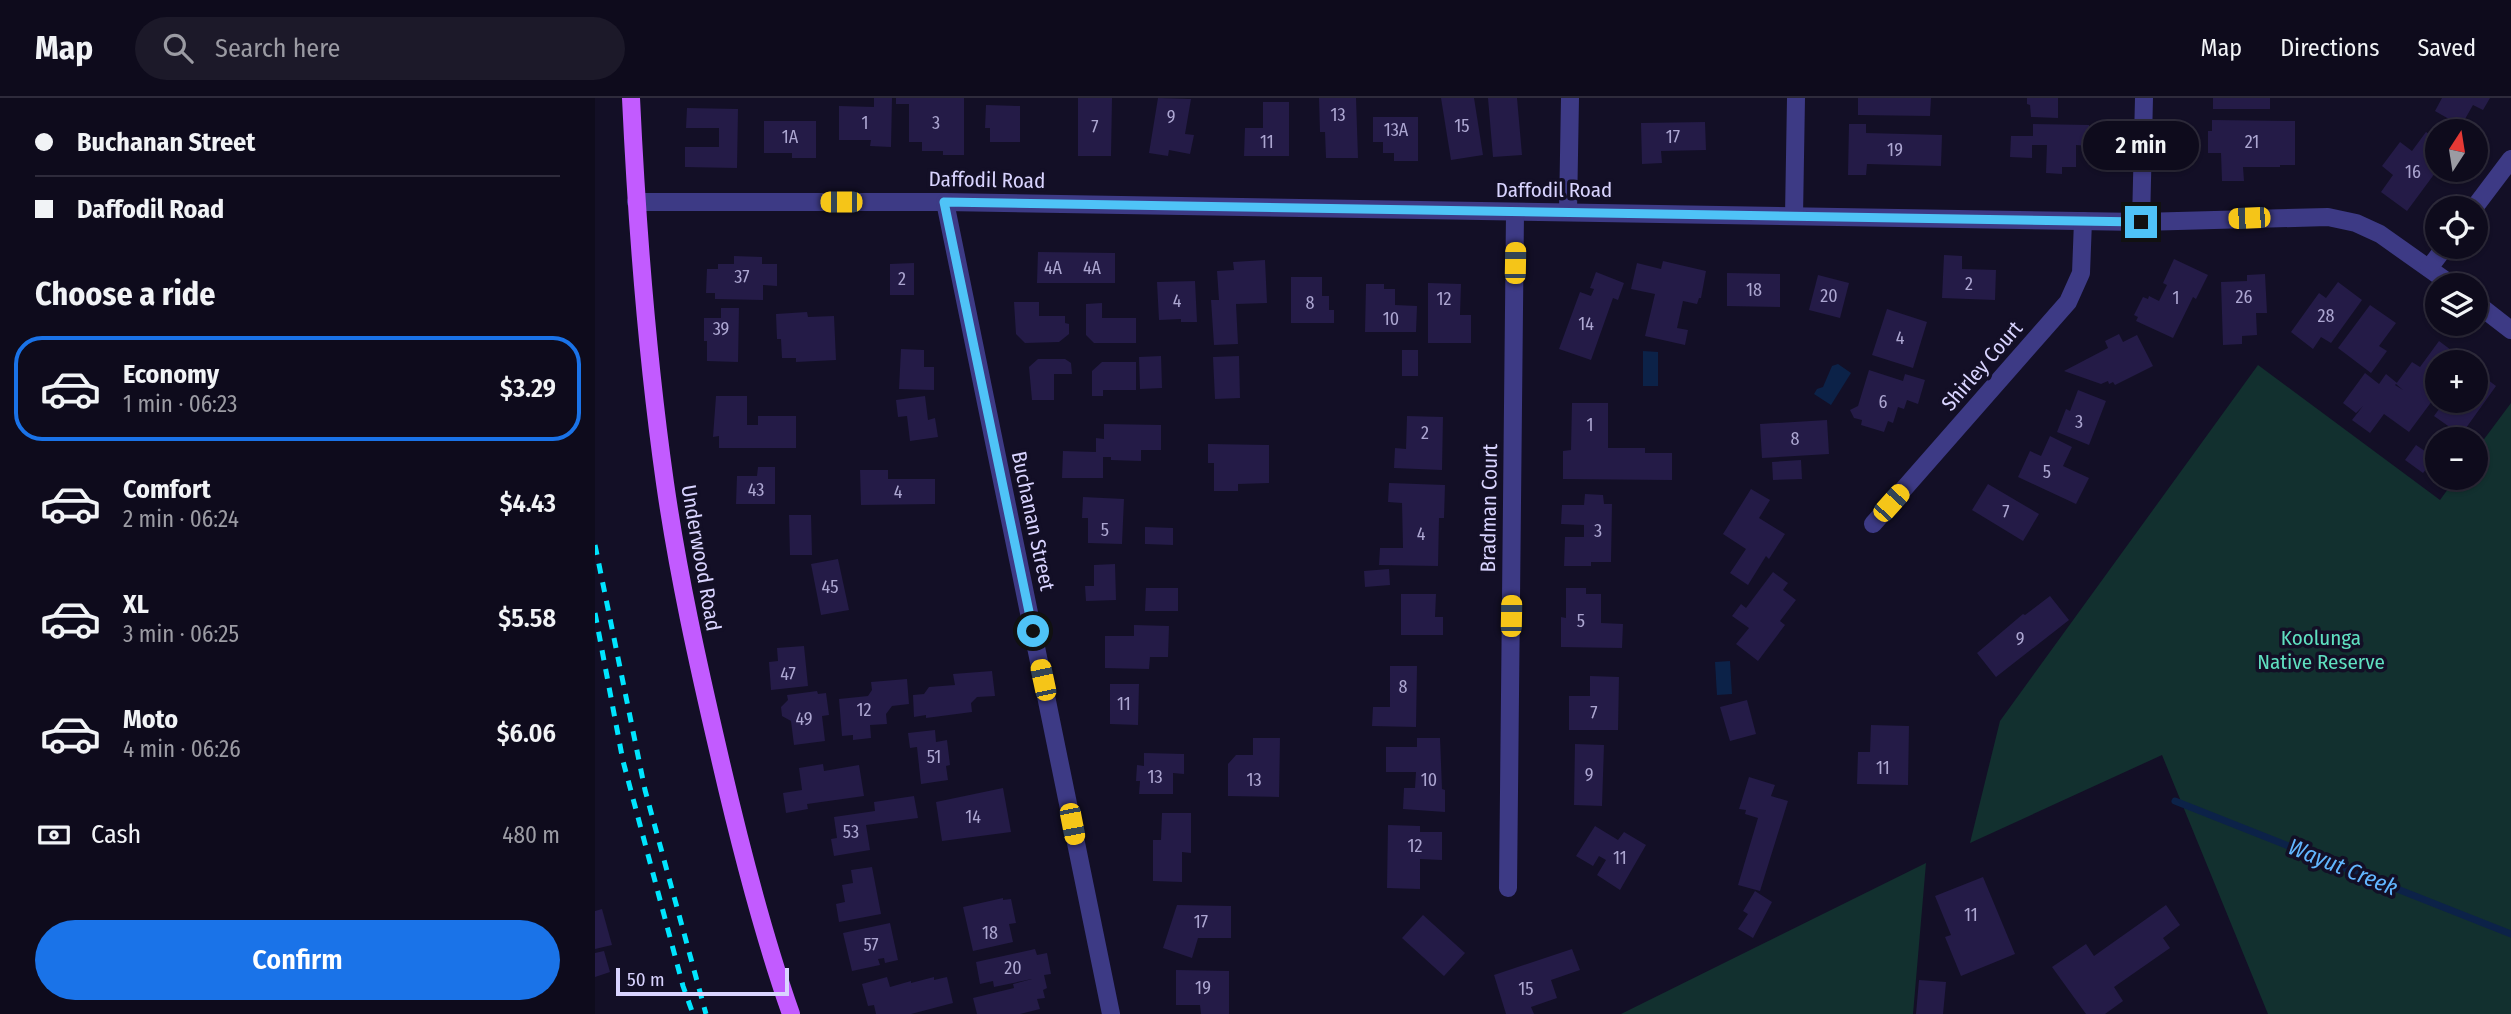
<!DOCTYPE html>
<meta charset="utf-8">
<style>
body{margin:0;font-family:"Fira Sans Condensed",sans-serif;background:#1c1929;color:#f1f3f6;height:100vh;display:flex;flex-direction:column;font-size:26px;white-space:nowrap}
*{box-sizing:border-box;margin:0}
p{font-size:23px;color:#9b9ba3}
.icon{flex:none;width:38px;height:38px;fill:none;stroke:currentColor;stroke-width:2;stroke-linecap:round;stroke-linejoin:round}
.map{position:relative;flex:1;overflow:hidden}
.side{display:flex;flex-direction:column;background:#0e0b1c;width:595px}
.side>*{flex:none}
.guide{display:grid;align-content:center;height:154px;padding:0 35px;background:#0e0b1c}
.needle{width:46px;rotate:12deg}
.controls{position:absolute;left:1830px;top:21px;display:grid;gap:14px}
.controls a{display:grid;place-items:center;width:63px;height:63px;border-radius:50%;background:#0e0b1c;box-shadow:0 2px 5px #0004,0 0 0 2px #2e2b3b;font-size:35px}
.scale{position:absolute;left:21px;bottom:18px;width:173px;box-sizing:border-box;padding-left:7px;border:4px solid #d9d4ff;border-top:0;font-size:19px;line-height:24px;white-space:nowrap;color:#d9d4ff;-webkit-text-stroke:5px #130f26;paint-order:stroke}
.end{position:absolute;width:32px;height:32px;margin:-16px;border:9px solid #4fc3f7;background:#111;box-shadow:0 0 0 4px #111}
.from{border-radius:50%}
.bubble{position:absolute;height:49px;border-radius:24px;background:#0e0b1c;box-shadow:0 2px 5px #0004,0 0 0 2px #2e2b3b;font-size:23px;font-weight:600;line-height:49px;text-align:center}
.car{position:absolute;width:21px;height:42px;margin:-21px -10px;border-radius:9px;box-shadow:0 0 5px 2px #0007;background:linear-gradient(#f5c518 24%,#345 0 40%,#f5c518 0 76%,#345 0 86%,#f5c518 0)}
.guide b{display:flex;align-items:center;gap:24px;height:66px;font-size:26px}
.guide b+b{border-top:2px solid #2e2b3b}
.guide i{width:18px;height:18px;background:#f1f3f6}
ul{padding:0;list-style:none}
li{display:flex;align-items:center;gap:21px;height:105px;margin:0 14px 10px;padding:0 21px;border:4px solid transparent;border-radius:28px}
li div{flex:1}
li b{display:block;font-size:26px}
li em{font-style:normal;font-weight:600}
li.active{border-color:#1a73e8}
li>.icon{width:63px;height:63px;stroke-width:1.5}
h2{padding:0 35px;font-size:32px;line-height:84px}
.pay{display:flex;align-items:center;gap:18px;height:77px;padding:0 35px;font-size:26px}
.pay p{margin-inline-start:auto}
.action{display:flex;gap:14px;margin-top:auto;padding:14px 35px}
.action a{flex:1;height:80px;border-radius:42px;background:#1a73e8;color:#fff;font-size:28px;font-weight:600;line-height:80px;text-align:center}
header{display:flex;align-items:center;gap:42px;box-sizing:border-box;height:98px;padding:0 35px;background:#0e0b1c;border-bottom:2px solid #2e2b3b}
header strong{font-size:33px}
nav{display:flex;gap:38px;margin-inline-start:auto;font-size:24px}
.search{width:490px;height:63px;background:#1c1929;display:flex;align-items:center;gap:18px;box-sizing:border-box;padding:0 24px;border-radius:38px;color:#9b9ba3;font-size:26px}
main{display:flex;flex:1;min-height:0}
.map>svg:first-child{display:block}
.green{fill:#12302f}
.water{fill:#0c2248}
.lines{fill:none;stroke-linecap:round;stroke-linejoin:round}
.stream{stroke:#0c2248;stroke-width:7}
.building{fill:#241b47}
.minor{stroke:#3d3a85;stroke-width:18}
.major{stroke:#c25bff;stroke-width:18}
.rail{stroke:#00e5ff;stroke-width:5;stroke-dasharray:10 9;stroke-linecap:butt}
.route{stroke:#4fc3f7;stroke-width:9}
.labels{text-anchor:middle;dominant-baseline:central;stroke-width:7;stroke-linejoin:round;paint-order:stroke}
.number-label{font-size:18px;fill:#aca6d1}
.street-label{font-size:21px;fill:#d9d4ff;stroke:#130f26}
.park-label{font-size:21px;fill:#5fe0c0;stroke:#130f26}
.water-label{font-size:23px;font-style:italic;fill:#62b6ff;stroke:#130f26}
</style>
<header>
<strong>Map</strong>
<div class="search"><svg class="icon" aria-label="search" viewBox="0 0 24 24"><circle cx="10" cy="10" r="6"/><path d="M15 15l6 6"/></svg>Search here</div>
<nav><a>Map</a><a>Directions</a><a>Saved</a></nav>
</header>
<main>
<section class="side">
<div class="guide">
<b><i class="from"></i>Buchanan Street</b>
<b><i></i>Daffodil Road</b>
</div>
<h2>Choose a ride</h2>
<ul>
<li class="active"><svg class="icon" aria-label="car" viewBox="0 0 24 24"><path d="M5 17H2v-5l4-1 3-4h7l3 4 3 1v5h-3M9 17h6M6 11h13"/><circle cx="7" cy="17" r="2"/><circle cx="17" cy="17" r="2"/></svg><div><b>Economy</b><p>1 min · 06:23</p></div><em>$3.29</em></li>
<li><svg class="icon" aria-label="car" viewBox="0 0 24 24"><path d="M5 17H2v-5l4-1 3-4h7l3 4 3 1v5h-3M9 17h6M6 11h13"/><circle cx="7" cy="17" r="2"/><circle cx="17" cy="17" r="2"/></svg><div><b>Comfort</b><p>2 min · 06:24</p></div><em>$4.43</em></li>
<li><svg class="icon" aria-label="car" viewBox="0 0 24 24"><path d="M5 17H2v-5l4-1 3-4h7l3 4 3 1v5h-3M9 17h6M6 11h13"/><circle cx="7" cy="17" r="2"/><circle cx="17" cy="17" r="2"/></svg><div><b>XL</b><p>3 min · 06:25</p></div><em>$5.58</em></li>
<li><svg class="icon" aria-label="car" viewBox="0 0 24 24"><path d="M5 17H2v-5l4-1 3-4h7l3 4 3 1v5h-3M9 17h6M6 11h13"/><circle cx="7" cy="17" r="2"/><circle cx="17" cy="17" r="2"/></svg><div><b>Moto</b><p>4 min · 06:26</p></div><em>$6.06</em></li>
</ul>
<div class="pay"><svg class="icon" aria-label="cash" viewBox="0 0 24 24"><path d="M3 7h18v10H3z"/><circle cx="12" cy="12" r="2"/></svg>Cash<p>480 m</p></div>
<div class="action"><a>Confirm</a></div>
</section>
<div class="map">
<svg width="1916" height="916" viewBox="0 0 1916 916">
<rect width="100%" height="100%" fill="#130f26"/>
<g class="green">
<path d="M1663,267l182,135 16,-22h20v-28l35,-47v611h-243l-106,-259 -192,88 30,-122z"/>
<path d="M1331,765l-13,151h-292z"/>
</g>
<g class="water">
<path d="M1048,253l15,1v34h-15z"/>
<path d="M1243,266l13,9 -20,32 -17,-11 3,-5 6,-2 9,-21z"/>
<path d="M1135,563l2,33 -15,1 -2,-33z"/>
</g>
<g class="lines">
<path class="stream" d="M1580,703l336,133"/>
</g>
<g class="building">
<path d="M279,0h18l-1,49 -21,-1 1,-6h-32v-34l35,1z"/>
<path d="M301,0h68v57h-21v-4h-21v-9h-13v-38h-13z"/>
<path d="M483,0h34l-1,58h-33z"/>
<path d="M563,0l33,1 -6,35 9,1 -4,19 -21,-4 -1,6 -19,-3z"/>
<path d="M724,0h37l2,60h-32l-1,-26h-5z"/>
<path d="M846,0h33l9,57 -32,5z"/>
<path d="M893,0h29l5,57 -29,2z"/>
<path d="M1263,0h73l-1,18 -72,-1z"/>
<path d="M1432,0h31v20l-27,-1 -1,-12 -3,-1z"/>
<rect x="1618" y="0" width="57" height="11"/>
<path d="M1847,0h48l-7,12 -10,-5 -12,21 -26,-15z"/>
<path d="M668,4h26v54h-45l1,-28h18z"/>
<path d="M391,7l34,1v36h-30v-14h-5z"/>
<path d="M92,10l51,1 -1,59 -52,-1v-20h34v-19h-33z"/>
<path d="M778,19h45v44h-24v-8h-11v-11h-10z"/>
<path d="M1617,22l83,1v44h-15v2h-37l1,14h-22l-1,-28h-13v-22h4z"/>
<path d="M169,23h52v37h-24v-5h-28z"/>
<path d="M1110,24l1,28 -45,1 1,12 -20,1 -1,-41z"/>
<path d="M1254,26h17v9l76,2 -1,31 -74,-2 -1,11h-18z"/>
<path d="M1438,26l56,1v21l-13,-1v22h-14v7l-16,-1 1,-28h-15v13l-22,-1 1,-21h22z"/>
<path d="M1831,34l12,8v29l-31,42 -26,-19 12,-17 -11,-9 18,-24 12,9z"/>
<path d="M443,154l77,1v30h-78z"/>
<path d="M1349,157l18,1v13l34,1 -1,30 -53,-2z"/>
<path d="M139,158l28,1v7h15v22l-14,-1v15l-48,-1v-6h-9l1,-24h11v-5h16z"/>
<path d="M1579,161l34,16 -12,24 -3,-2 -20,41 -37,-17 2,-4 -4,-2 9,-18 5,2 1,-3 10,5 8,-16 -4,-2z"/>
<path d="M670,162l2,43 -31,1 2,40 -24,1 -3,-45h8l-2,-29 17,-1 -1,-8z"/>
<path d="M1068,163l43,10 -5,27h-2l-2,6 -14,-3 -6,27 11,2 -3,15 -40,-9 10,-42 -24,-5 6,-26 24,6z"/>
<path d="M319,165v32h-24v-31z"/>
<path d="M1001,174l28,11 -6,17 -5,-2 -22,62 -32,-11 21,-57 11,4 3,-7 -4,-1z"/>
<path d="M1132,175l53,1v33l-53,-1z"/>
<path d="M1670,176l2,39h-11l1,22 -15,1v8l-19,1 -2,-63 26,-1v-6z"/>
<path d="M1223,177l31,8 -9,35 -31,-8z"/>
<path d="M696,179h31v19h7v14h5v13h-43z"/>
<path d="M600,183l2,41h-16v-3l-22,1 -2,-38z"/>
<path d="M1743,184l24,18 -31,43 -10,-6 -8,12 -22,-17 28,-39 7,5z"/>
<path d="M833,185l33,1 -1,31h11v28h-43z"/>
<path d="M771,186h18v5h11v16l22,1 -1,26h-51z"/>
<path d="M419,204h25v14h26v7l4,1v10l-10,8 -34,1 -9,-9z"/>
<path d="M507,205v15h34v25h-42l-8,-8v-31z"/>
<path d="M1775,207l26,18 -17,23 8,5 -16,22 -33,-25z"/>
<path d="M126,210h18l-1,54 -31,-1v-20h-3v-23h17z"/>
<path d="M1292,211l40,13 -14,46 -41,-13z"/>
<path d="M212,214l1,5 26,-1 2,44 -40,2v-4h-14l-1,-19h-4l-1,-25z"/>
<path d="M1524,236l4,8 14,-7 16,31 -38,19 -2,-3 -4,2 -1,-3 -7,3 -37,-13 44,-23 -3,-7z"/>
<path d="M1844,243l24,18 -3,3h-22v31l-29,39 -25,-18 -14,19 -18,-13 11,-14 -7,7 -13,-10 22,-30 14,11 7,-10 11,9 -2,2 8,5 -7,-6 16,-22 8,5z"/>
<path d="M306,251l23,1v17h10v23l-35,-1z"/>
<rect x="807" y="252" width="16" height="26"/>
<path d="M566,258l1,32 -22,1 -1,-32z"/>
<path d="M644,258l1,42 -25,1 -2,-42z"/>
<path d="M443,261h27l6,4 1,11h-18v26h-22l-3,-33z"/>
<path d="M507,264h34v28h-33v6h-11v-25z"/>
<path d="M1274,272l34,11 2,-7 20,6 -7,24 -11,-4 -3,9 -6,-2 -5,16 -5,-2 -4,11 -23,-7 1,-5 -8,-2 -4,-8 8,-4z"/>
<path d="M1881,273l20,15 -35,49 -27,-19 11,-15h31z"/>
<path d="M1483,292l28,11 -17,44 -32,-13 9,-23 4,2z"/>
<path d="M121,298h31v29h11v-9h38v32h-77v-12l-6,1z"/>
<path d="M330,298l3,24 7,-2 3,19 -28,4 -3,-25 -9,1 -2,-17z"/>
<path d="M977,305h36v45h37v5h27v27l-109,-1v-28l8,-1z"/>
<path d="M812,318l36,1 -1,53 -48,-2 1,-20 11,1z"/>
<path d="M1232,322l2,34 -67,4 -2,-34z"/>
<path d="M509,326l57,1v25h-20v11l-30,-1v-3h-8v21h-41l1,-27 33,1v-14l8,1z"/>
<path d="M1455,338l22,11 -9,19 26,12 -13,26 -58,-27 12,-26 11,5z"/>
<path d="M613,346l61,1v38l-31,1v7h-24v-28h-6z"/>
<path d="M1821,347l19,13 -12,15 -18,-13z"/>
<path d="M1206,362l1,19 -29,1 -1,-18z"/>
<path d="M163,369h17v37h-39l1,-28h20z"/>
<path d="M265,372h28v9h47v25l-74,1z"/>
<path d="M794,385l56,2 -1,33h-5l-1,48 -59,-1 1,-17h23l-1,-45 -14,-1z"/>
<path d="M1393,386l51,30 -16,27 -51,-31z"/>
<path d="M1156,391l19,11 -11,18 26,16 -16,25 -3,-3 -18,29 -18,-12 16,-24 -23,-15z"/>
<path d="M990,396l18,1 1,9h8l-1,58h-20v4h-27l1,-29h19v-12l-23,-1 1,-19h22z"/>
<path d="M488,399l41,2 -2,45 -34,-1v-25h-6z"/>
<path d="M194,417h22l1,40h-22z"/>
<path d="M550,429l28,1v17l-28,-1z"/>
<path d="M243,461l11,51 -28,5 -10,-51z"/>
<path d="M520,466l1,36 -30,1 -1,-15h9v-21z"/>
<path d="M794,471l1,16 -25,2 -1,-16z"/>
<path d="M1178,474l15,11 -5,7 13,10 -16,21 5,4 -27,36 -22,-17 13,-16 -17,-12 9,-12 5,4z"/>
<path d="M551,490h32v23h-33z"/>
<path d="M971,490h20v6h15v29l22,1 -1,24 -61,-1v-30l5,1z"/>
<path d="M806,496h35l-1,23h8v18h-42z"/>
<path d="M1455,498l19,24 -73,57 -19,-24 46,-39 2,1z"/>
<path d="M539,527l35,1 -1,31h-18l-1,12 -44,-1v-32h29z"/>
<path d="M209,548l4,40 -37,4 -2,-28 9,-1 -1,-13z"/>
<path d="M795,568h27l-1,61 -44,-1 1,-19h17z"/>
<path d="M397,573l3,25 -18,1 -6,6 1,9 -46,6v-3l-12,2 -1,-22 11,-1 5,-7 26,-2 -2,-11z"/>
<path d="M995,578l29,1 -1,53h-49v-34h21z"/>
<path d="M312,581l2,25 -17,2 -6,8 1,10 -17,1 1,13 -18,2v-5l-11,1 -3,-37 29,-3 4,-6 -1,-8z"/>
<path d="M515,586h29l-1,41 -28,-1z"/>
<path d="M222,593l1,3 8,-1 3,22 -7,1 3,25 -31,4 -3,-24 -9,-5 -1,-9 7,-7 -1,-5z"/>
<path d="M1152,602l9,34 -26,7 -10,-34z"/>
<path d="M1276,627l38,1 -1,59 -51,-1 1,-32h12z"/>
<path d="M340,632l1,12 11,-2 3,25 -4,1 2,14 -27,4 -4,-37 -7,1 -2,-15z"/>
<path d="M658,640h27l-1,59 -51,-1v-32l8,-9h17z"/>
<path d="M822,640h23l2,51 3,1v22l-42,-3 1,-21h11l1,-16h-30v-25h31z"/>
<path d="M980,646l29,1 -2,61 -28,-1z"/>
<path d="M549,655l40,1v20l-11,-1v21h-34l1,-13h-4l1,-16 7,1z"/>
<path d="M228,666l1,7 35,-6 5,31 -57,8 1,5 -22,4 -3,-20 19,-3 -3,-22z"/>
<path d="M1154,679l26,8 -4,11 17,5 -28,90 -22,-6 20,-67 -13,-4 1,-4 -7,-1z"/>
<path d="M408,690l8,44 -69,9 -6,-39z"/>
<path d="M319,698l4,22 -52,7 4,25 -36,6 -3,-17 6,-1 -3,-21 41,-6 -1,-9z"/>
<path d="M567,715h29v40l-9,-1v30l-29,-1v-41h8z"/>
<path d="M793,727l32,1v6h22v28l-22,-1v30l-33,-1z"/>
<path d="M1000,728l23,14 6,-8 22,13 -26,45 -23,-15 9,-15 -7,-4 -6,10 -17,-10z"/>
<path d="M277,769l9,47 -42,8 -3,-18 9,-2 -3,-17 11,-2 -2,-13z"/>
<path d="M1388,779l32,77 -54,22 -16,-39 6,-2 -16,-39z"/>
<path d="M1160,793l17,11 -19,36 -15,-9 10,-15 -5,-3z"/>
<path d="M408,800v2l8,-1 5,24 -7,1 4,18 -40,9 -10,-44z"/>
<path d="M582,807l54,1v32h-33l-6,20 -29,-10z"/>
<path d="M1571,807l14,20 -17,13 7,10 -56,39 9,14 -18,13h-19l-34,-47 34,-23 8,12z"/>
<path d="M7,811l10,36 -17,4v-38z"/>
<path d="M828,817l42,38 -21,23 -42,-38z"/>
<path d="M295,825l8,37 -13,3 -1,-5 -6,1 2,6 -28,6 -9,-38z"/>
<path d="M440,851l2,6 10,-2 4,21 -7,1 3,13 -4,2 2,8 -8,1 3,10 -20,5h-43l-4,-16 41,-10 -1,-4 19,-5 -38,8 -1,-6 -13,3 -4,-22z"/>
<path d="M977,851l8,21 -29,10 6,18 -26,9 3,7h-28l-12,-39z"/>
<path d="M9,853l6,21 -15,5v-24z"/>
<path d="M581,872l53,1v43h-28l-1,-9h-24z"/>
<path d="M292,879l3,10 21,-6v2l23,-6v3l13,-3 6,26 -42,11h-35l-2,-9 -6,1 -6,-22z"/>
<path d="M1324,882l27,2 -3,32h-27z"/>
</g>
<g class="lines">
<g class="minor">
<path d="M41,104h309l1196,20 187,-5 28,6 24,11 72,51"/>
<path d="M350,104l166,812"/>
<path d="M1879,110l37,-49"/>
<path d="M973,114l2,-114"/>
<path d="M1199,118l2,-118"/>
<path d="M1546,124l3,-124"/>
<path d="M1834,170l16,-21"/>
<path d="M1881,205l35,27"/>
<path d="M1278,426l195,-222 13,-29 2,-52"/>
<path d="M913,790l7,-675"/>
</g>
<path class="major" d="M36,0c6,129 16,258 34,385 13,91 33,181 54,271 20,87 42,175 72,260"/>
<g class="rail">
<path d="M0,447l50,245 61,224"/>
<path d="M0,515l28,148 60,225 10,28"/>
</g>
</g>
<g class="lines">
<path class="route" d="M438,533l-89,-429 1197,20"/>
</g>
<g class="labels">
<g class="number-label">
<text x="743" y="17">13</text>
<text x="576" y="19">9</text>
<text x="270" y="25">1</text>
<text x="341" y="25">3</text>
<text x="867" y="28">15</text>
<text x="500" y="29">7</text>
<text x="801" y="32">13A</text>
<text x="195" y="39">1A</text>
<text x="1078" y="39">17</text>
<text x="672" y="44">11</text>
<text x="1657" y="44">21</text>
<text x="1300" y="52">19</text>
<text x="1818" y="74">16</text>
<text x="458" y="170">4A</text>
<text x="497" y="170">4A</text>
<text x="147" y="179">37</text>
<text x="307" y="181">2</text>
<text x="1374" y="186">2</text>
<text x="1159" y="192">18</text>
<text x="1234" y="198">20</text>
<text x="1649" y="199">26</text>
<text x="1581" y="200">1</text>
<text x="849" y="201">12</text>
<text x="582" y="203">4</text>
<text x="715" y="205">8</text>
<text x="1731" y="218">28</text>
<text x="796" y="221">10</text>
<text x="991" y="226">14</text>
<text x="126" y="231">39</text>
<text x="1305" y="240">4</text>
<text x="1288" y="304">6</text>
<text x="1484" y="324">3</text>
<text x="995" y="327">1</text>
<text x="830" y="335">2</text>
<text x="1200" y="341">8</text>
<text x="1452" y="374">5</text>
<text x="161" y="392">43</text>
<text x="303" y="394">4</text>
<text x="1411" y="414">7</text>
<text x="510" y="432">5</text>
<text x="1003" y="433">3</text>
<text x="826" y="436">4</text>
<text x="235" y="489">45</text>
<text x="986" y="523">5</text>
<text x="1425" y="541">9</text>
<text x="193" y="576">47</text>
<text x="808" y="589">8</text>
<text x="529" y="606">11</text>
<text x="269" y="612">12</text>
<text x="999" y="615">7</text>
<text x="209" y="621">49</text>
<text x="339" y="659">51</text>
<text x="1288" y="670">11</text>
<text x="994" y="677">9</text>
<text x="560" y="679">13</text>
<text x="659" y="682">13</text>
<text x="834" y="682">10</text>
<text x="378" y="719">14</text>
<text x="256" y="734">53</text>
<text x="820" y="748">12</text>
<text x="1025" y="760">11</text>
<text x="1376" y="817">11</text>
<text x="606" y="824">17</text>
<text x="395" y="835">18</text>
<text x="276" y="847">57</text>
<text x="418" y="870">20</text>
<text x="608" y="890">19</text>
<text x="931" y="891">15</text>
</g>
<g class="street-label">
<text transform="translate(392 82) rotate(1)">Daffodil Road</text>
<text x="959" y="92">Daffodil Road</text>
<text transform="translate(1387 268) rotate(-49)">Shirley Court</text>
<text transform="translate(894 410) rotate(-89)">Bradman Court</text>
<text transform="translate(438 423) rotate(78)">Buchanan Street</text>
<text transform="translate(106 460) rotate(80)">Underwood Road</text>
</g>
<g class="park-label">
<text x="1726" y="540">Koolunga<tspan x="1726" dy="24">Native Reserve</tspan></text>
</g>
<g class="water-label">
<text transform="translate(1748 769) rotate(22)">Wayut Creek</text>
</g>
</g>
</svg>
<div class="controls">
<a><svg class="needle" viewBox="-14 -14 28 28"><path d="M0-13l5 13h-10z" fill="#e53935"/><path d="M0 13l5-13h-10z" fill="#9b9ba3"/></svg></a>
<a><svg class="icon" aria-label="locate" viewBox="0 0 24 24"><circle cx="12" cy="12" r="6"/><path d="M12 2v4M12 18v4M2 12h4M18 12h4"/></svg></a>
<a><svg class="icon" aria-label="layers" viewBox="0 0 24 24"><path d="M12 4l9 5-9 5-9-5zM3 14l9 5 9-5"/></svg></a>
<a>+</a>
<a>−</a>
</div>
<div class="scale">50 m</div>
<i class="end from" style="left:438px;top:533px"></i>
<i class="end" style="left:1546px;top:124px"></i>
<div class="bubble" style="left:1488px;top:23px;width:116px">2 min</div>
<i class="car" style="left:246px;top:104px;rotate:270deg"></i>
<i class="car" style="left:1654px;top:120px;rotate:268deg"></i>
<i class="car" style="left:920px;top:165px;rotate:1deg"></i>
<i class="car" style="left:1296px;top:405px;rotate:42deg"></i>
<i class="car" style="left:916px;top:518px;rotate:1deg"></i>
<i class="car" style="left:448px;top:582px;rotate:348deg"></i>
<i class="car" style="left:477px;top:726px;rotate:169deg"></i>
</div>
</main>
